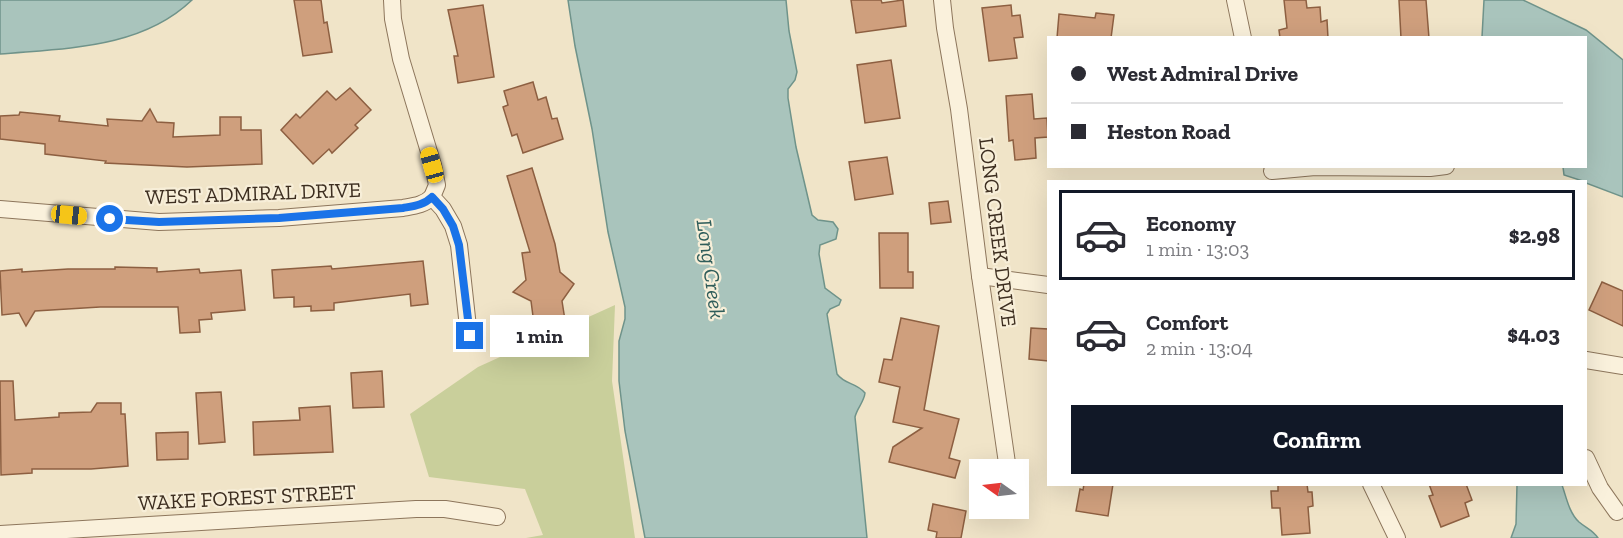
<!DOCTYPE html>
<meta charset="utf-8">
<style>
body{margin:0;font-family:"Zilla Slab",serif;background:#f7f7f7;color:#2b2b33;height:100vh;display:flex;flex-direction:column;font-size:22px;white-space:nowrap}
*{box-sizing:border-box;margin:0}
p{font-size:20px;color:#7c7c81}
.icon{flex:none;width:33px;height:33px;fill:none;stroke:currentColor;stroke-width:2;stroke-linecap:round;stroke-linejoin:round}
.map{position:relative;flex:1;overflow:hidden}
.drawer{position:absolute;left:1047px;top:180px;width:540px;height:306px;display:flex;flex-direction:column;background:#fff;border-radius:0px;box-shadow:0 6px 24px #0002}
.drawer>*{flex:none}
.top-card{position:absolute;left:1047px;top:36px;width:540px;height:132px;border-radius:0px;box-shadow:0 6px 24px #0002;display:grid;align-content:center;height:132px;padding:0 24px;background:#fff}
.needle{width:39px;rotate:284deg}
.tools{position:absolute;left:969px;top:459px;display:grid;gap:12px}
.tools a{display:grid;place-items:center;width:60px;height:60px;border-radius:0px;background:#fff;box-shadow:0 6px 24px #0002;font-size:30px}
.end{position:absolute;width:27px;height:27px;margin:-14px;border:8px solid #1a73e8;background:#fff;box-shadow:0 0 0 3px #fff}
.from{border-radius:50%}
.bubble{position:absolute;height:42px;border-radius:0px;background:#fff;box-shadow:0 6px 24px #0002;font-size:20px;font-weight:700;line-height:42px;text-align:center}
.car{position:absolute;width:18px;height:36px;margin:-18px -9px;border-radius:8px;box-shadow:0 0 4px 2px #0007;background:linear-gradient(#f5c518 24%,#345 0 40%,#f5c518 0 76%,#345 0 86%,#f5c518 0)}
.top-card b{display:flex;align-items:center;gap:21px;height:57px;font-size:22px}
.top-card b+b{border-top:2px solid #e1e1e2}
.top-card i{width:15px;height:15px;background:#2b2b33}
ul{padding:10px 0 0;list-style:none}
li{display:flex;align-items:center;gap:18px;height:90px;margin:0 12px 9px;padding:0 12px;border:3px solid transparent;border-radius:0px}
li div{flex:1}
li b{display:block;font-size:22px}
li em{font-style:normal;font-weight:700}
li.active{border-color:#111827}
li>.icon{width:54px;height:54px;stroke-width:1.5}
.cta{display:flex;gap:12px;margin-top:auto;padding:12px 24px}
.cta a{flex:1;height:69px;border-radius:0px;background:#111827;color:#fff;font-size:24px;font-weight:700;line-height:69px;text-align:center}
.map>svg:first-child{display:block}
.green{fill:#c9cf9b}
.water{fill:#a9c4bc;stroke:#6f938a;stroke-width:1.5}
.building{fill:#cf9f7d;stroke:#8d5f41;stroke-width:1.5}
.lines{fill:none;stroke-linecap:round;stroke-linejoin:round}
.street-casing{stroke:#8d765c;stroke-width:18}
.street{stroke:#faf1dc;stroke-width:16}
.route{stroke:#1a73e8;stroke-width:8}
.labels{text-anchor:middle;dominant-baseline:central;stroke-width:4.5;stroke-linejoin:round;paint-order:stroke}
.street-label{font-size:21px;fill:#3d2e20;stroke:#f7eed8}
.water-label{font-size:22px;font-style:italic;fill:#2f5d5a;stroke:#f7eed8}
</style>
<div class="map">
<svg width="1623" height="538" viewBox="0 0 1623 538">
<rect width="100%" height="100%" fill="#f0e4c8"/>
<path class="green" d="M615,305l-3,76 23,157h-109l17,-3 -18,-46 -96,-12 -19,-63 68,-47z"/>
<g class="water">
<path d="M0,0h192c-51,49 -126,48 -192,54z"/>
<path d="M568,0h218l3,31 8,41 -2,8 -7,9v9l8,49 16,68 6,5 15,2 5,7 -2,10 -16,6 -1,9 6,34 16,12 -2,5 -9,4 -3,5 10,60c8,11 19,8 28,19 -1,9 -8,15 -10,24l12,121h-222l-20,-107 -6,-50v-40l6,-22v-12l-17,-75 -16,-103 -17,-83z"/>
<path d="M1484,0h39l63,30 37,30v137l-37,-14v-1l-22,-7 -1,-8 23,-1v-128l-104,-1z"/>
<path d="M1517,485h45c4,11 7,28 17,37 7,6 14,8 19,16h-87l5,-14z"/>
</g>
<g class="building">
<path d="M294,0h27l3,23 3,-1 5,30 -29,4z"/>
<path d="M851,0h30l1,3 21,-3 3,26 -50,7z"/>
<path d="M1284,0h22l1,8 13,-1 1,15 6,-2 1,18h-48l-1,-8 8,-2z"/>
<path d="M1399,0h27l3,38h-28z"/>
<path d="M483,5l11,72 -36,6 -4,-27h4l-10,-46z"/>
<path d="M1011,5l1,11 8,-1 3,22 -9,1 3,20 -28,3 -7,-53z"/>
<path d="M1096,13l18,2 -3,23h-54l2,-24 36,4z"/>
<path d="M891,60l9,58 -35,5 -8,-58z"/>
<path d="M533,82l5,18 8,-3 6,22 5,-1 6,21 -40,14 -6,-19 -5,2 -9,-29 5,-2 -4,-14z"/>
<path d="M350,88l21,22 -16,15 3,3 -26,25 -3,-4 -16,15 -32,-34 15,-16 4,4 27,-27 9,9z"/>
<path d="M1032,94l2,25 13,-1 1,19 -13,1 1,20 -21,2 -2,-20 -4,1 -3,-45z"/>
<path d="M150,109l7,13 17,1 -1,14 47,-2v-18h21v13h20l1,34 -75,3 -82,-4 1,-2 -61,-7v-10l-45,-5v-23l19,-1 1,-3 40,4 -1,5 49,5 -1,-7 35,2z"/>
<path d="M887,157l6,37 -38,6 -6,-38z"/>
<path d="M532,168l23,76 5,28 14,12 -12,17 3,19 -31,4 -3,-23 -18,-9 13,-12 -4,-27 8,-1 -23,-76z"/>
<path d="M948,201l3,21 -20,2 -2,-21z"/>
<path d="M879,233h29v39h5v16h-33z"/>
<path d="M423,261l5,43 -17,2 -1,-12 -76,9v7l-23,1v-5l-17,1v-10l-20,1 -2,-28 59,-4 1,3z"/>
<path d="M115,267l42,1v4l42,-3 1,4 41,-3 4,40 -34,3 1,6 -13,1 1,12 -20,1 -2,-26h-78l-65,4 -9,15 -7,-13 -17,2 -2,-44 22,-2v3l46,-3h47z"/>
<path d="M1602,282l21,9v35l-34,-16z"/>
<path d="M901,318l38,8 -15,84 35,9 -10,39 11,3 -5,17 -66,-16 4,-15 29,-19 -29,-6 7,-35 -21,-5 5,-23 8,1z"/>
<path d="M1031,328l17,1v32l-19,-2z"/>
<path d="M382,371l2,36 -31,1 -2,-35z"/>
<path d="M0,381h13l2,39 44,-3v-4l32,-1 6,-9h24v11h4l3,52 -37,3h-59v4l-31,2z"/>
<path d="M221,392l4,50 -26,2 -3,-51z"/>
<path d="M330,406l3,46 -79,3 -1,-33 47,-2 -1,-12z"/>
<path d="M188,432v27l-31,1 -1,-27z"/>
<path d="M1084,484h29l-5,32 -32,-5 4,-22 3,1z"/>
<path d="M1278,484h29l1,8h4l1,14 -5,1 2,26 -28,2 -2,-27h-8l-1,-17h7z"/>
<path d="M1429,484h37l6,16 -7,3 4,13 -28,11 -12,-31 4,-1z"/>
<path d="M933,504l33,7 -5,27h-25l1,-6 -9,-2z"/>
</g>
<g class="lines">
<g class="street-casing">
<g id="street">
<path d="M392,0l1,19 8,40 32,106 4,20 -5,12 11,12 10,17 6,19 10,91"/>
<path d="M942,0l3,28 14,81 21,167 28,194"/>
<path d="M1235,0l8,38"/>
<path d="M1272,171l43,-4 115,1 16,-2"/>
<path d="M0,209l159,13 120,-4 124,-10c11,-2 21,-3 29,-11"/>
<path d="M980,276l68,9"/>
<path d="M1586,360l37,6"/>
<path d="M1586,458l14,30 17,24"/>
<path d="M1371,484l26,54"/>
<path d="M0,534l416,-25h29l52,8"/>
</g>
</g>
<use href="#street" class="street"/>
</g>
<g class="lines">
<path class="route" d="M110,219l49,3 120,-4 124,-10c11,-2 21,-3 29,-11l11,12 10,17 6,19 11,91"/>
</g>
<g class="labels">
<g class="street-label">
<text transform="translate(253 193) rotate(-2)">WEST ADMIRAL DRIVE</text>
<text transform="translate(998 232) rotate(83)">LONG CREEK DRIVE</text>
<text transform="translate(247 497) rotate(-3)">WAKE FOREST STREET</text>
</g>
<g class="water-label">
<text transform="translate(711 269) rotate(82)">Long Creek</text>
</g>
</g>
</svg>
<div class="tools">
<a><svg class="needle" viewBox="-14 -14 28 28"><path d="M0-13l5 13h-10z" fill="#e53935"/><path d="M0 13l5-13h-10z" fill="#7c7c81"/></svg></a>
</div>
<i class="end from" style="left:110px;top:219px"></i>
<i class="end" style="left:470px;top:336px"></i>
<div class="bubble" style="left:490px;top:315px;width:99px">1 min</div>
<i class="car" style="left:432px;top:165px;rotate:344deg"></i>
<i class="car" style="left:69px;top:215px;rotate:96deg"></i>
<div class="top-card">
<b><i class="from"></i>West Admiral Drive</b>
<b><i></i>Heston Road</b>
</div>
<section class="drawer">
<ul>
<li class="active"><svg class="icon" aria-label="car" viewBox="0 0 24 24"><path d="M5 17H2v-5l4-1 3-4h7l3 4 3 1v5h-3M9 17h6M6 11h13"/><circle cx="7" cy="17" r="2"/><circle cx="17" cy="17" r="2"/></svg><div><b>Economy</b><p>1 min · 13:03</p></div><em>$2.98</em></li>
<li><svg class="icon" aria-label="car" viewBox="0 0 24 24"><path d="M5 17H2v-5l4-1 3-4h7l3 4 3 1v5h-3M9 17h6M6 11h13"/><circle cx="7" cy="17" r="2"/><circle cx="17" cy="17" r="2"/></svg><div><b>Comfort</b><p>2 min · 13:04</p></div><em>$4.03</em></li>
</ul>
<div class="cta"><a>Confirm</a></div>
</section>
</div>
